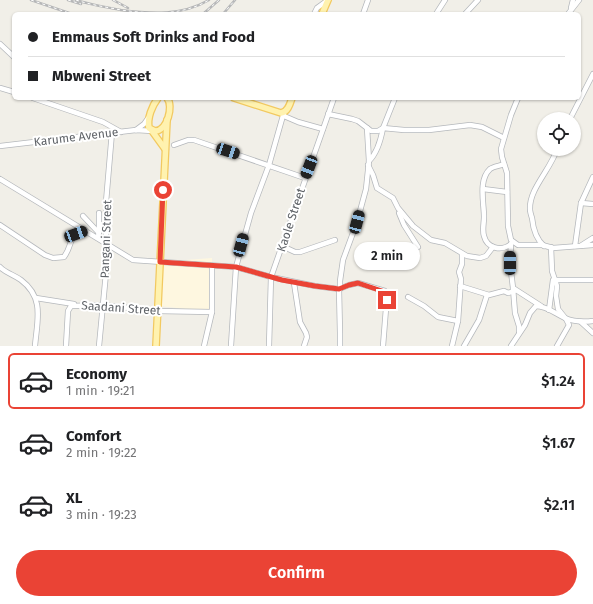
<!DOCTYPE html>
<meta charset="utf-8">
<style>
body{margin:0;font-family:"Fira Sans",sans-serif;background:#f6f6f6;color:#202124;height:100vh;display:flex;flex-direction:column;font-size:15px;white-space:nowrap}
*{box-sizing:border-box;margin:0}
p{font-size:13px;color:#757577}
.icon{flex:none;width:22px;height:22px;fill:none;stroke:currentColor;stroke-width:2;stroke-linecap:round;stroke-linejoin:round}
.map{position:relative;height:346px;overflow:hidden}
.details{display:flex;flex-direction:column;background:#fff;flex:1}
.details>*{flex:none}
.guide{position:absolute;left:12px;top:12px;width:569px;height:88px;border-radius:6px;box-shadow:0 1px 3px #0004;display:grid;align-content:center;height:88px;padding:0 16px;background:#fff}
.tools{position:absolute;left:537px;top:112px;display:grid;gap:8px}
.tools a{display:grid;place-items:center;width:44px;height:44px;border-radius:50%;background:#fff;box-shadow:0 1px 3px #0004;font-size:20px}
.end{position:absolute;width:18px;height:18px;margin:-9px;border:5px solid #ea4335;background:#fff;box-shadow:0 0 0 2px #fff}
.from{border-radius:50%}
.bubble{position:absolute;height:28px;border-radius:14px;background:#fff;box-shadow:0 1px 3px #0004;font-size:13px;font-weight:600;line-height:28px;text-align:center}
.car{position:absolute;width:12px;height:24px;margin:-12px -6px;border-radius:5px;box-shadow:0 0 3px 1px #0007;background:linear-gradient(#222 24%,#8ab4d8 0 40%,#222 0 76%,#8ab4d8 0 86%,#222 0)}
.guide b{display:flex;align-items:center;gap:14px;height:38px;font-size:15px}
.guide b+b{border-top:1px solid #e0e0e0}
.guide i{width:10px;height:10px;background:#202124}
ul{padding:7px 0 0;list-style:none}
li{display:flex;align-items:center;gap:12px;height:56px;margin:0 8px 6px;padding:0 8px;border:2px solid transparent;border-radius:6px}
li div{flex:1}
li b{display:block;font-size:15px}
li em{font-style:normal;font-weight:600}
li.selected{border-color:#ea4335}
li>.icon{width:36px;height:36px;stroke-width:1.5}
.primary-button{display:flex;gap:8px;margin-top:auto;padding:8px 16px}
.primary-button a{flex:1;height:46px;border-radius:24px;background:#ea4335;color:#fff;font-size:16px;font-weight:600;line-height:46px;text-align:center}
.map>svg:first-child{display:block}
.commercial{fill:#fef7e0}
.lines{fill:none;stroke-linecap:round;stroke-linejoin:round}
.minor-casing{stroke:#b5b8bc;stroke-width:6}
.major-casing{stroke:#f2c960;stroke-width:8}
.minor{stroke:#fff;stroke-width:4.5}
.major{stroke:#fff2af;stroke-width:5.5}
.rail-casing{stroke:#b6b7b8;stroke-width:2.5}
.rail{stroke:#fff;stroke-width:1;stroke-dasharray:3;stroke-linecap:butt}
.route{stroke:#ea4335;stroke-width:5}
.labels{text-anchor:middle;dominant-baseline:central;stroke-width:4;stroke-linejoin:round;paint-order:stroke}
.street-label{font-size:12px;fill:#5f6368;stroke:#fff}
</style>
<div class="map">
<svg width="593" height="346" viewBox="0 0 593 346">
<rect width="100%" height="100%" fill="#f1efe8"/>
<path class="commercial" d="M212,258l1,54 -54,-6 -1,-44z"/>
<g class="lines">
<g class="minor-casing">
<g id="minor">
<path d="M571,8l2,-8"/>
<path d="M314,14l3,-6 11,-8"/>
<path d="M363,14l5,-14"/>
<path d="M436,14l9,-14"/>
<path d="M465,14l13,-14"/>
<path d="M568,14l11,-14"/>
<path d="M0,44l14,13"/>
<path d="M0,88l14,4"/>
<path d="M33,98l70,24 18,10"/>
<path d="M518,98l-7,17 -10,34 1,8 5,16 1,53 3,14 7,5h24l11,3 40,-3"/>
<path d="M328,114l24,5 6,2 13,10h7l5,-3 12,-30"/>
<path d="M284,116l14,6 25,7"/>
<path d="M570,119l23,-45"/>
<path d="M136,130l8,-6 5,-7"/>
<path d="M174,145l14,-5h6l111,38"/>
<path d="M0,146l136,-16 16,1"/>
<path d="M369,161c8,-8 12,-22 14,-33l21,2h25l41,-5 12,2 22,11"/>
<path d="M504,164c-4,2 -10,2 -14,5 -12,11 -6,34 -6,48 0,6 -2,13 0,19 3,12 17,16 27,8"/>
<path d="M368,165l5,10 4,13 16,10 5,10 15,18 18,14 14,3 22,13 13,2 6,-2 7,-9"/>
<path d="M0,179l133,81 103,7 35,10 44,9 24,3 10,-4 9,-2 27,8 2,5 -4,50"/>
<path d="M483,189l24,3"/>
<path d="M581,203l12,1"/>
<path d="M399,213l5,12 14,22"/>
<path d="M83,216l16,17"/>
<path d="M0,225l45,30 8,3 11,-1c10,-14 2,-19 21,-27"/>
<path d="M98,238l1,-9v-16"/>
<path d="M511,244l-1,19 3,25 28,18"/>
<path d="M582,245l11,-7"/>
<path d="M282,246l13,6h5l35,-12"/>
<path d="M544,246c-8,-7 -11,-18 -12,-28 -1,-3 -2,-6 -2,-9 -1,-20 21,-40 27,-60"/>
<path d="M575,246l6,-43 12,-26"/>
<path d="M551,247l1,24 5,15 -1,10 2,13 8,10 3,6 -12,21"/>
<path d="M0,267c6,6 14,8 21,13 24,18 16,41 14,66"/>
<path d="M294,283l6,39 6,11 1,4 -3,9"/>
<path d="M460,286l29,9 15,-4 4,2 6,-2"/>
<path d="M513,288l2,25 4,13v6"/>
<path d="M339,289l1,44v13"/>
<path d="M340,289v-8l3,-21 14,-38 9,-33 3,-28 -2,-33"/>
<path d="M408,297l16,9 14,11 20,4"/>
<path d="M36,298l38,6"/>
<path d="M549,310l4,-30h40"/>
<path d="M581,322l12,11"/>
<path d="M66,346l2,-35 3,-5 31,-1 56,6 54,1"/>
<path d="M99,346l7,-73v-71l6,-70"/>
<path d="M204,346l8,-34v-46"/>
<path d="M231,346l5,-79 15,-54 18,-48 15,-53"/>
<path d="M269,346l2,-69 63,-179"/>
<path d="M452,346l6,-25 3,-42 -2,-7 3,-8v-10"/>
<path d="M464,346l15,-26 8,-25"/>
<path d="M511,346l14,-21 5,-12 6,-7c11,0 20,8 29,12 9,4 19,4 28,3"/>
</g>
</g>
<g class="major-casing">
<g id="major">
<path d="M322,14l6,-14"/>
<path d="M158,98c-6,8 -11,20 -9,30l6,3c12,0 19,-25 12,-33"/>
<path d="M234,98l47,15c7,-1 9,-9 11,-15"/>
<path d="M152,131l13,18"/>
<path d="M156,346l11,-226"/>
</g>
</g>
<use href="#minor" class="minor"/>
<use href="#major" class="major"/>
<g class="rail-casing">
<g id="rail">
<path d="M31,0l41,14"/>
<path d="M68,0l13,4"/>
<path d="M76,0c15,5 30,7 45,10 30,4 61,6 88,-10"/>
<path d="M113,0l15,8"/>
<path d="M203,14l16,-14"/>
<path d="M223,14l12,-14"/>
</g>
</g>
<use href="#rail" class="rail"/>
</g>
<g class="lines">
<path class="route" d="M163,190l-3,72 76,5 46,13 33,6 24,3 10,-4 9,-2 27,9 2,4v4"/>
</g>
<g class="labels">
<g class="street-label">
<text transform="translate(76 137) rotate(-7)">Karume Avenue</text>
<text transform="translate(291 220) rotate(-72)">Kaole Street</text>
<text transform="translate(106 239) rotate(-88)">Pangani Street</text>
<text transform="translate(121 308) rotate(4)">Saadani Street</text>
</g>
</g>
</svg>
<div class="tools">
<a><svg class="icon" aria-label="locate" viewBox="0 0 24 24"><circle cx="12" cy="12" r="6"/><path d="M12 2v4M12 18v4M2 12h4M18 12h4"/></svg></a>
</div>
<i class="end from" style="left:163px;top:190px"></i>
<i class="end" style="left:387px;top:300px"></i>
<div class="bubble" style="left:354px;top:242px;width:66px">2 min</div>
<i class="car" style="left:228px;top:151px;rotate:108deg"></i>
<i class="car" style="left:309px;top:167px;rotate:201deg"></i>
<i class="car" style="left:357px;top:222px;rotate:15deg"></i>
<i class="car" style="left:76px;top:234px;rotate:70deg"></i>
<i class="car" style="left:241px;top:245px;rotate:15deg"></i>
<i class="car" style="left:510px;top:263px;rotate:0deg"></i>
<div class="guide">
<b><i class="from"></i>Emmaus Soft Drinks and Food</b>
<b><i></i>Mbweni Street</b>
</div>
</div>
<section class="details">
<ul>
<li class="selected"><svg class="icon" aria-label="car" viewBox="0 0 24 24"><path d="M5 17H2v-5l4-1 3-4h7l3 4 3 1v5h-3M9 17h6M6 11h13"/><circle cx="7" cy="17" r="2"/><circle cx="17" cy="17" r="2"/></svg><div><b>Economy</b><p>1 min · 19:21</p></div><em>$1.24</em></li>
<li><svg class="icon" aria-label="car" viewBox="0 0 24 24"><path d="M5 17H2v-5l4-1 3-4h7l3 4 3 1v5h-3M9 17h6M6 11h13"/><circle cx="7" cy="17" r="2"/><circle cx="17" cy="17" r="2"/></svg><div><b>Comfort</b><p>2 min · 19:22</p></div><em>$1.67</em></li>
<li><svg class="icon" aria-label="car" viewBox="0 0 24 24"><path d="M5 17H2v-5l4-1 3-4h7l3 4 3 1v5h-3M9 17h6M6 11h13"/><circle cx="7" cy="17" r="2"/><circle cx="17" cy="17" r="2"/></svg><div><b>XL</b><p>3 min · 19:23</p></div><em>$2.11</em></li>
</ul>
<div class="primary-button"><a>Confirm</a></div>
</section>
